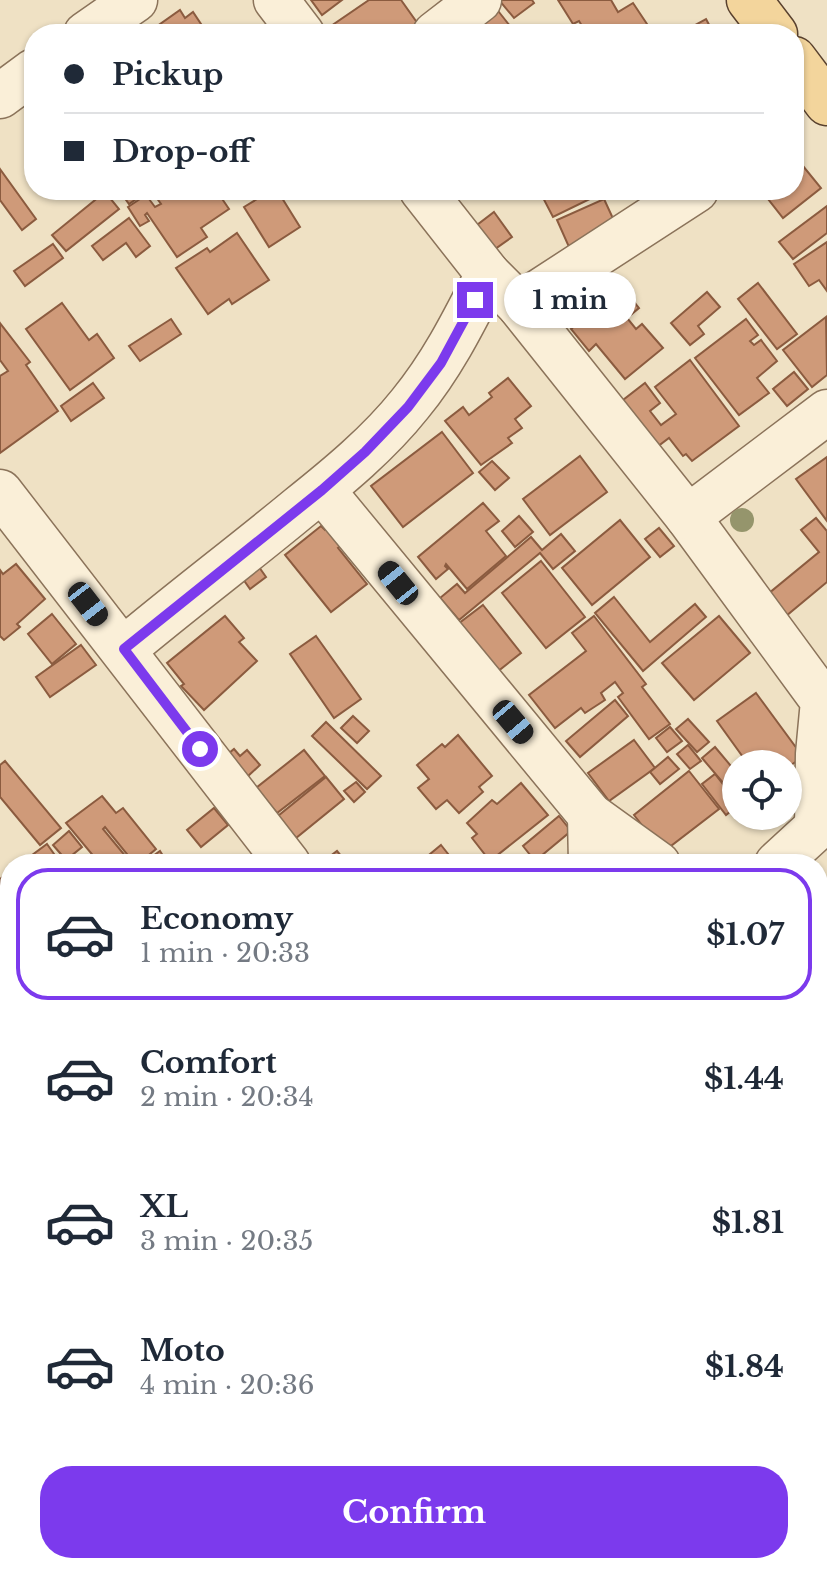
<!DOCTYPE html>
<meta charset="utf-8">
<style>
body{margin:0;font-family:"Libre Baskerville",serif;background:#f6f6f7;color:#1f2937;height:100vh;display:flex;flex-direction:column;font-size:30px;white-space:nowrap}
*{box-sizing:border-box;margin:0}
p{font-size:26px;color:#747a83}
.icon{flex:none;width:44px;height:44px;fill:none;stroke:currentColor;stroke-width:2;stroke-linecap:round;stroke-linejoin:round}
.map{position:relative;flex:1;overflow:hidden}
.details{position:absolute;left:0px;top:854px;width:828px;height:720px;display:flex;flex-direction:column;background:#fff;border-radius:32px 32px 0 0;box-shadow:0 2px 6px #0004}
.details>*{flex:none}
.guide{position:absolute;left:24px;top:24px;width:780px;height:176px;border-radius:32px;box-shadow:0 2px 6px #0004;display:grid;align-content:center;height:176px;padding:0 40px;background:#fff}
.fabs{position:absolute;left:722px;top:750px;display:grid;gap:16px}
.fabs a{display:grid;place-items:center;width:80px;height:80px;border-radius:50%;background:#fff;box-shadow:0 2px 6px #0004;font-size:40px}
.end{position:absolute;width:36px;height:36px;margin:-18px;border:10px solid #7c3aed;background:#fff;box-shadow:0 0 0 4px #fff}
.from{border-radius:50%}
.bubble{position:absolute;height:56px;border-radius:28px;background:#fff;box-shadow:0 2px 6px #0004;font-size:26px;font-weight:800;line-height:56px;text-align:center}
.car{position:absolute;width:24px;height:48px;margin:-24px -12px;border-radius:10px;box-shadow:0 0 6px 2px #0007;background:linear-gradient(#222 24%,#8ab4d8 0 40%,#222 0 76%,#8ab4d8 0 86%,#222 0)}
.guide b{display:flex;align-items:center;gap:28px;height:76px;font-size:30px}
.guide b+b{border-top:2px solid #e0e1e3}
.guide i{width:20px;height:20px;background:#1f2937}
ul{padding:14px 0 0;list-style:none}
li{display:flex;align-items:center;gap:24px;height:132px;margin:0 16px 12px;padding:0 24px;border:4px solid transparent;border-radius:32px}
li div{flex:1}
li b{display:block;font-size:30px}
li em{font-style:normal;font-weight:800}
li.active{border-color:#7c3aed}
li>.icon{width:72px;height:72px;stroke-width:1.5}
.action{display:flex;gap:16px;margin-top:auto;padding:16px 40px}
.action a{flex:1;height:92px;border-radius:32px;background:#7c3aed;color:#fff;font-size:32px;font-weight:800;line-height:92px;text-align:center}
.map>svg:first-child{display:block}
.building{fill:#cf9a79;stroke:#8b5b3f;stroke-width:2}
.lines{fill:none;stroke-linecap:round;stroke-linejoin:round}
.minor-casing{stroke:#8b735a;stroke-width:47}
.major-casing{stroke:#59412e;stroke-width:47}
.minor{stroke:#faefd8;stroke-width:44}
.major{stroke:#f3d59c;stroke-width:44}
.tree{fill:#95956c}
.route{stroke:#7c3aed;stroke-width:10}
</style>
<div class="map">
<svg width="827" height="1574" viewBox="0 0 827 1574">
<rect width="100%" height="100%" fill="#efe1c4"/>
<g class="building">
<path d="M311,0h31l-20,15z"/>
<path d="M369,0h32l22,31 -5,3h-81l-6,-8z"/>
<path d="M499,0h33l2,3 -20,15z"/>
<path d="M558,0h53l7,12 15,-9 20,30 -66,1 -8,-13 -6,3z"/>
<path d="M495,7l15,19 -11,8h-38z"/>
<path d="M180,10l5,8 8,-6 14,21 -61,1z"/>
<path d="M706,19l8,15h-28l-2,-3z"/>
<path d="M794,155l27,33 -38,30 -22,-28h33z"/>
<path d="M0,169l36,50 -14,11 -22,-30z"/>
<path d="M119,190h30l-20,14z"/>
<path d="M166,190h9l1,2 4,-2h36l13,19 -28,19 6,9 -30,20 -30,-44 -2,2 4,6 -9,5 -12,-19 18,-12 9,12 6,-3 -5,-7z"/>
<path d="M272,190h5l23,37 -31,20 -25,-40z"/>
<path d="M539,190h61l2,3 -49,24z"/>
<path d="M105,192l14,17 -53,42 -14,-16z"/>
<path d="M604,199l12,26 -47,22 -12,-27z"/>
<path d="M827,206v27l-34,26 -14,-17z"/>
<path d="M494,212l18,25 -17,12 -18,-24z"/>
<path d="M129,218l21,28 -14,11 -10,-14 -23,17 -11,-14z"/>
<path d="M237,233l32,47 -37,24 -3,-5 -21,15 -32,-46 31,-20 3,4z"/>
<path d="M827,242v49l-8,-11 -10,6 -15,-22z"/>
<path d="M53,244l10,14 -38,28 -11,-15z"/>
<path d="M758,283l39,51 -20,15 -39,-50z"/>
<path d="M622,287l17,21 -12,10 9,11 6,-5 21,24 -38,31 -29,-35 -7,7 -18,-22z"/>
<path d="M707,292l13,15 -22,19 6,8 -14,11 -19,-22z"/>
<path d="M62,303l27,37 8,-6 17,24 -44,32 -44,-61z"/>
<path d="M826,317l1,58 -15,12 -29,-37z"/>
<path d="M171,319l10,15 -41,27 -11,-15z"/>
<path d="M746,319l12,16 -8,6 4,4 7,-5 16,21 -20,17 12,15 -30,22 -44,-57z"/>
<path d="M0,323l30,39 -4,3 32,46 -58,42v-77l8,-5 -8,-11z"/>
<path d="M690,360l49,66 -47,35 -6,-7 -3,2 -14,-18 -20,15 -35,-46 31,-24 15,20 -10,8 11,14 15,-11 -21,-27z"/>
<path d="M794,372l14,17 -21,17 -14,-17z"/>
<path d="M508,378l23,28 -16,13 7,9 -14,10 4,5 -31,22 -36,-44 18,-14 6,8 23,-18 -3,-4z"/>
<path d="M93,383l11,15 -33,23 -10,-15z"/>
<path d="M442,432l31,41 -70,54 -32,-41z"/>
<path d="M580,456l27,36 -57,43 -27,-36z"/>
<path d="M827,457v64l-31,-42z"/>
<path d="M492,461l17,17 -14,12 -16,-18z"/>
<path d="M483,503l16,18 -13,10 20,25 -39,33 -21,-25 -1,2 3,3 -12,10 -18,-22z"/>
<path d="M519,516l14,16 -18,15 -13,-16z"/>
<path d="M816,518l11,13v51l-41,34 -18,-22 51,-42 -18,-22z"/>
<path d="M620,520l30,37 -58,48 -30,-37z"/>
<path d="M321,526l4,4 5,-4 14,17 -6,5 29,36 -36,28 -46,-57z"/>
<path d="M659,528l15,18 -14,11 -15,-18z"/>
<path d="M561,534l14,17 -22,18 -13,-16 -81,67 -19,-22 17,-14 8,9 66,-56 11,13z"/>
<path d="M541,561l44,56 -39,31 -44,-55z"/>
<path d="M16,564l29,35 -28,25 3,3 -16,13 -4,-4v-66l3,4z"/>
<path d="M259,567l7,10 -16,12 -7,-10z"/>
<path d="M614,597l36,45 45,-38 11,13 -63,54 -48,-58z"/>
<path d="M483,605l38,48 -24,19 -39,-48z"/>
<path d="M52,614l24,30 -24,20 -24,-30z"/>
<path d="M225,616l19,22 -5,4 18,19 -53,49 -23,-24 3,-2 -17,-21z"/>
<path d="M594,616l52,68 -4,3 28,37 -21,15 -31,-42 5,-4 -8,-11 -14,11 4,7 -20,13 -4,-5 -26,20 -26,-33 57,-44 -14,-18z"/>
<path d="M719,616l31,37 -56,47 -32,-37z"/>
<path d="M316,636l45,63 -27,19 -44,-64z"/>
<path d="M81,645l15,20 -46,32 -14,-20z"/>
<path d="M756,693l47,64 -15,10v-3h-40l-31,-43z"/>
<path d="M615,700l13,16 -48,41 -14,-16z"/>
<path d="M353,716l16,15 -12,12 -16,-15z"/>
<path d="M688,719l21,23 -12,10 -21,-23z"/>
<path d="M326,722l55,54 -14,13 -55,-53z"/>
<path d="M670,727l12,14 -15,11 -11,-14z"/>
<path d="M458,735l34,41 -13,11 4,5 -24,21 -12,-13 -11,9 -18,-21 11,-9 -12,-14 25,-21 3,3z"/>
<path d="M634,740l21,28 -46,33 -21,-28z"/>
<path d="M688,745l13,16 -11,8 -13,-15z"/>
<path d="M715,747l21,25v14l-6,5 -28,-33z"/>
<path d="M234,749l6,7 7,-6 13,15 -13,12 -19,-23z"/>
<path d="M304,750l21,26 -48,37 -21,-25z"/>
<path d="M668,757l11,12 -19,15 -10,-12z"/>
<path d="M5,761l56,67 -21,17 -40,-48v-32z"/>
<path d="M689,771l30,38 -56,43 -29,-37z"/>
<path d="M715,774l21,27v6l-10,8 -24,-31z"/>
<path d="M326,777l18,22 -48,39 -18,-22z"/>
<path d="M356,782l9,10 -11,10 -10,-11z"/>
<path d="M521,783l27,32 -58,46 -18,-23 5,-4 -10,-11 25,-23 5,4z"/>
<path d="M102,796l14,17 7,-5 33,41 -18,15h-3l-30,-37 -2,2 29,35h-32l-34,-41z"/>
<path d="M214,808l14,17 -27,22 -14,-17z"/>
<path d="M559,816l12,15 -36,30 -12,-15z"/>
<path d="M69,831l13,16 -16,13 -13,-15z"/>
<path d="M47,844l12,17 -4,3h-35z"/>
<path d="M441,845l15,19h-38z"/>
<path d="M160,851l8,13h-26z"/>
<path d="M337,851l9,11 -2,2h-24z"/>
<path d="M10,872v22l-10,8v-23z"/>
<path d="M818,1486l9,1v87h-70l-8,-10h69z"/>
<path d="M293,1564h25l8,10h-46z"/>
<path d="M447,1564h8l9,10h-27z"/>
<path d="M638,1564h15l9,10h-36z"/>
</g>
<g class="lines">
<g class="minor-casing">
<g id="minor">
<path d="M276,0l26,34"/>
<path d="M86,34l49,-34"/>
<path d="M435,34l44,-34"/>
<path d="M0,96l34,-25"/>
<path d="M422,190l66,84 31,31 169,212 135,184 -5,53 -1,74"/>
<path d="M519,305l177,-115"/>
<path d="M322,490l268,325 68,49"/>
<path d="M0,492l288,372"/>
<path d="M688,517l139,-105"/>
<path d="M124,649c57,-48 117,-93 175,-141 39,-31 80,-65 111,-104 33,-40 55,-85 78,-130"/>
<path d="M590,815l1,49"/>
<path d="M777,864l50,-46"/>
<path d="M818,925l9,6"/>
<path d="M0,988l10,13"/>
<path d="M0,1038l10,-10"/>
<path d="M0,1261l10,14"/>
<path d="M818,1422l9,-7"/>
<path d="M0,1476l10,-7"/>
<path d="M188,1564l6,10"/>
<path d="M734,1564l8,10"/>
</g>
</g>
<g class="major-casing">
<g id="major">
<path d="M749,0l26,34"/>
<path d="M794,59l33,44"/>
</g>
</g>
<use href="#minor" class="minor"/>
<use href="#major" class="major"/>
</g>
<circle class="tree" cx="742" cy="520" r="12"/>
<g class="lines">
<path class="route" d="M200,749l-76,-100 198,-159 43,-38 43,-45 33,-44 34,-63"/>
</g>
</svg>
<div class="fabs">
<a><svg class="icon" aria-label="locate" viewBox="0 0 24 24"><circle cx="12" cy="12" r="6"/><path d="M12 2v4M12 18v4M2 12h4M18 12h4"/></svg></a>
</div>
<i class="end from" style="left:200px;top:749px"></i>
<i class="end" style="left:475px;top:300px"></i>
<div class="bubble" style="left:504px;top:272px;width:132px">1 min</div>
<i class="car" style="left:398px;top:583px;rotate:321deg"></i>
<i class="car" style="left:88px;top:604px;rotate:142deg"></i>
<i class="car" style="left:513px;top:722px;rotate:140deg"></i>
<div class="guide">
<b><i class="from"></i>Pickup</b>
<b><i></i>Drop-off</b>
</div>
<section class="details">
<ul>
<li class="active"><svg class="icon" aria-label="car" viewBox="0 0 24 24"><path d="M5 17H2v-5l4-1 3-4h7l3 4 3 1v5h-3M9 17h6M6 11h13"/><circle cx="7" cy="17" r="2"/><circle cx="17" cy="17" r="2"/></svg><div><b>Economy</b><p>1 min · 20:33</p></div><em>$1.07</em></li>
<li><svg class="icon" aria-label="car" viewBox="0 0 24 24"><path d="M5 17H2v-5l4-1 3-4h7l3 4 3 1v5h-3M9 17h6M6 11h13"/><circle cx="7" cy="17" r="2"/><circle cx="17" cy="17" r="2"/></svg><div><b>Comfort</b><p>2 min · 20:34</p></div><em>$1.44</em></li>
<li><svg class="icon" aria-label="car" viewBox="0 0 24 24"><path d="M5 17H2v-5l4-1 3-4h7l3 4 3 1v5h-3M9 17h6M6 11h13"/><circle cx="7" cy="17" r="2"/><circle cx="17" cy="17" r="2"/></svg><div><b>XL</b><p>3 min · 20:35</p></div><em>$1.81</em></li>
<li><svg class="icon" aria-label="car" viewBox="0 0 24 24"><path d="M5 17H2v-5l4-1 3-4h7l3 4 3 1v5h-3M9 17h6M6 11h13"/><circle cx="7" cy="17" r="2"/><circle cx="17" cy="17" r="2"/></svg><div><b>Moto</b><p>4 min · 20:36</p></div><em>$1.84</em></li>
</ul>
<div class="action"><a>Confirm</a></div>
</section>
</div>
